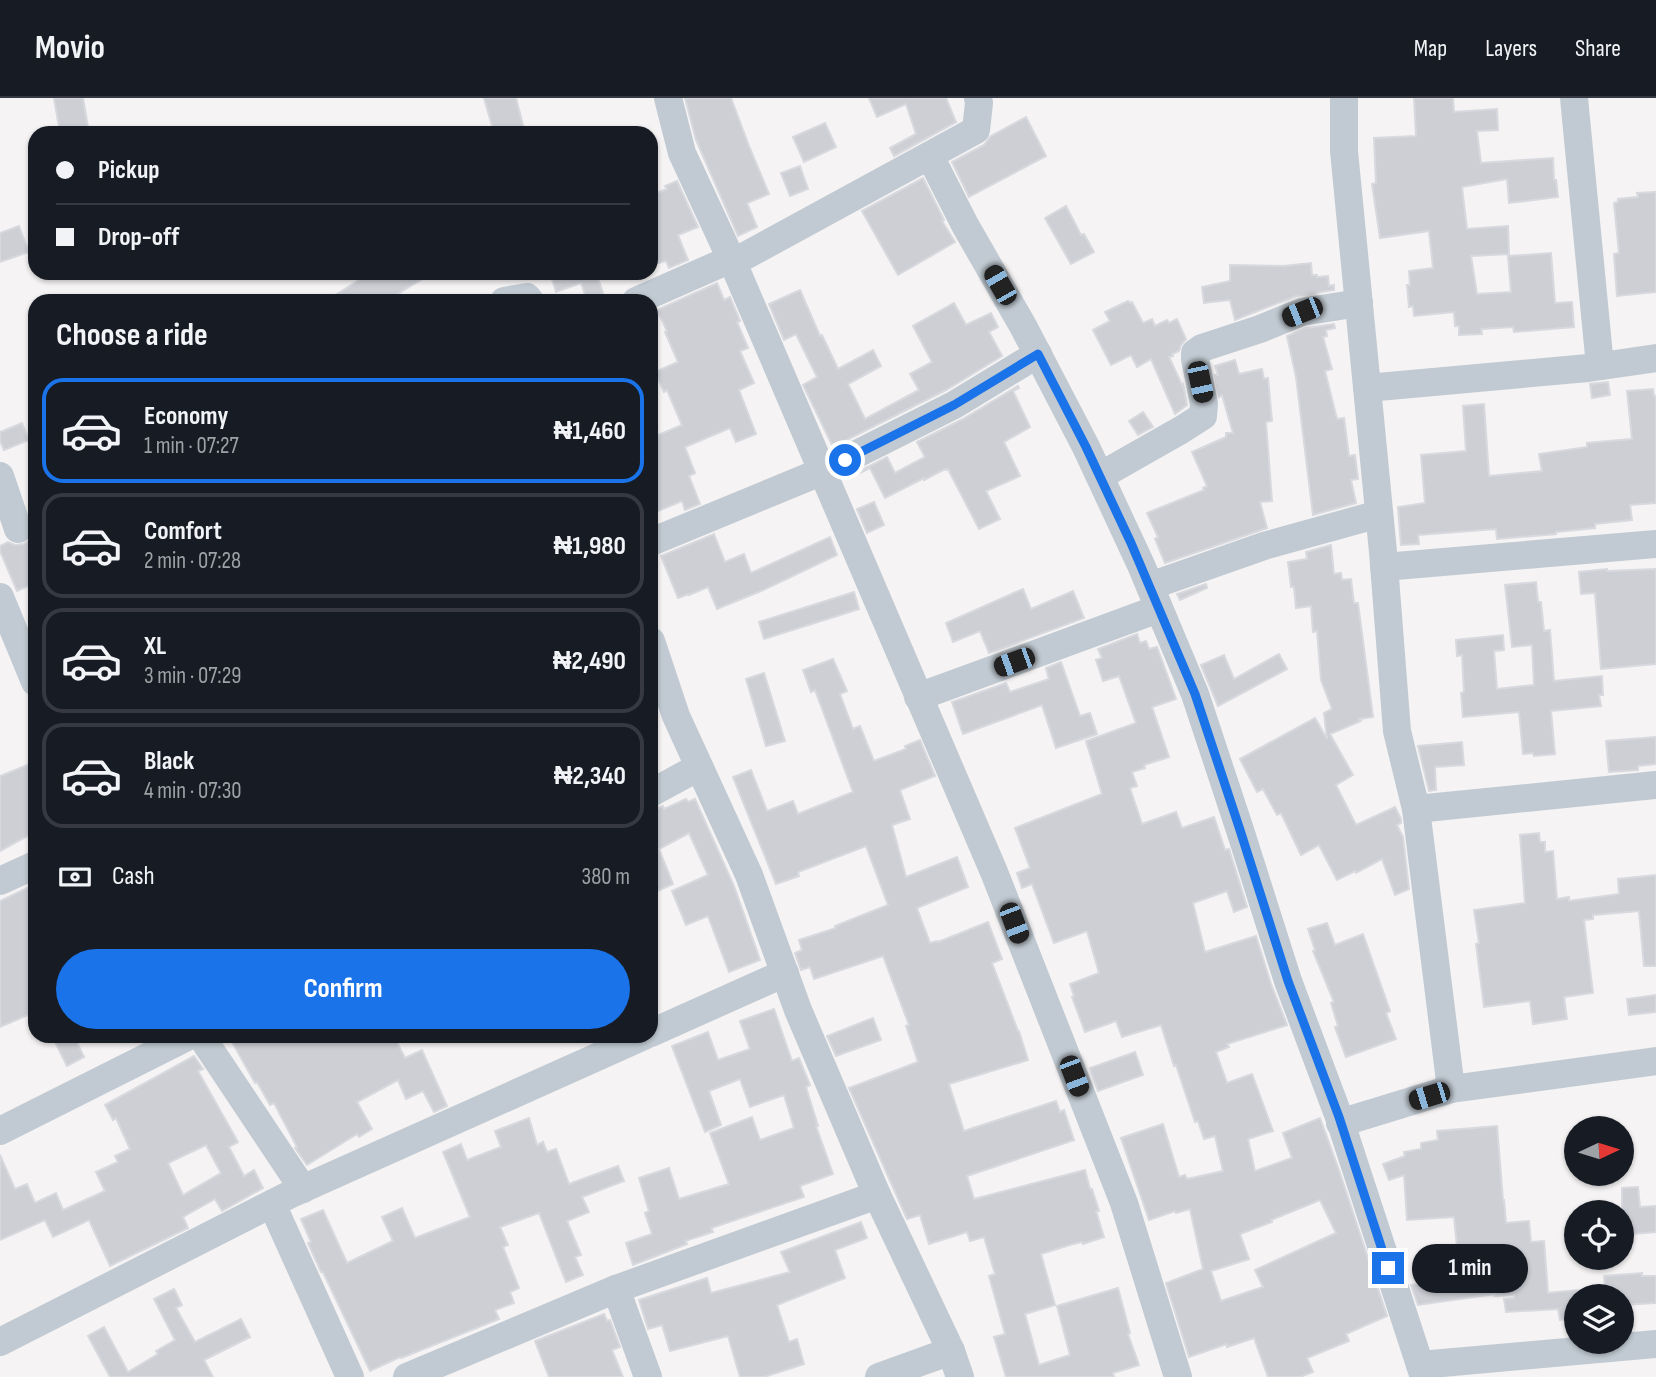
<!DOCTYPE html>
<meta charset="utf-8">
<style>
body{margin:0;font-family:"Sofia Sans Condensed",sans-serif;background:#20242c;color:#f1f3f6;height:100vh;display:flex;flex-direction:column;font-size:26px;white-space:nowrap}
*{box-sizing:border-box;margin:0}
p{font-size:23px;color:#9ea1a6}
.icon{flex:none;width:38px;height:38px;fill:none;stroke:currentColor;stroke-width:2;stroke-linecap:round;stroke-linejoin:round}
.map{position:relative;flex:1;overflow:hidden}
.panel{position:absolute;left:28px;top:196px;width:630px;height:749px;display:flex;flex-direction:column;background:#171b24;border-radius:21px;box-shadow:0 2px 5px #0004}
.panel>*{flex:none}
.guide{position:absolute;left:28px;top:28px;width:630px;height:154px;border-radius:21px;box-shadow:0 2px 5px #0004;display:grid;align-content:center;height:154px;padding:0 28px;background:#171b24}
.needle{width:46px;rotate:86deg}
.fabs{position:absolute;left:1564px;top:1018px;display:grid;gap:14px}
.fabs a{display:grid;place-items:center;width:70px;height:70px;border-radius:50%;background:#171b24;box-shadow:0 2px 5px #0004;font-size:35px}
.end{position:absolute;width:32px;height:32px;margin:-16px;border:9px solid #1a73e8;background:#fff;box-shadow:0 0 0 4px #fff}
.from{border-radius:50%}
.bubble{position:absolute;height:49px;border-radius:24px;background:#171b24;box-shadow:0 2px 5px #0004;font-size:23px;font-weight:700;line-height:49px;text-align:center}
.car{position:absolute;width:21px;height:42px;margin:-21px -10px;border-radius:9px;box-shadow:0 0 5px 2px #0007;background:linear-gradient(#222 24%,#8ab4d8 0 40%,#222 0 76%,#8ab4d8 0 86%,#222 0)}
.guide b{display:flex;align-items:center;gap:24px;height:66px;font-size:26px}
.guide b+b{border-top:2px solid #363941}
.guide i{width:18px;height:18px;background:#f1f3f6}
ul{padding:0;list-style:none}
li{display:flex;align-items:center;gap:21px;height:105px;margin:0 14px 10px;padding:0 14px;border:4px solid #363941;border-radius:21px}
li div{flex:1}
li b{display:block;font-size:26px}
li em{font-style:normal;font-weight:700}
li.on{border-color:#1a73e8}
li>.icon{width:63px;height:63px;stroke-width:1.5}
h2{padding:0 28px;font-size:32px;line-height:84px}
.pay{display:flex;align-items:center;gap:18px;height:77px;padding:0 28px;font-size:26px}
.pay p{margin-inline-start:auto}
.button{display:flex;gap:14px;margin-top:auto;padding:14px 28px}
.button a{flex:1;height:80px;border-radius:42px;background:#1a73e8;color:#fff;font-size:28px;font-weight:700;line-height:80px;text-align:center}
header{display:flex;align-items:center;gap:42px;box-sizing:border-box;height:98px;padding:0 35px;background:#171b24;border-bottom:2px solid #363941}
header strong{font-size:33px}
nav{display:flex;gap:38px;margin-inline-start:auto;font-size:24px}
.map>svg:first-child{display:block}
.building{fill:#cdcfd5;stroke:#d7d9de;stroke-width:2;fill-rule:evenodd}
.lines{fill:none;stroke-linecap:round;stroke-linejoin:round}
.minor{stroke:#c1cad2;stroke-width:28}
.route{stroke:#1a73e8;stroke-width:9}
</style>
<header>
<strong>Movio</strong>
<nav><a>Map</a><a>Layers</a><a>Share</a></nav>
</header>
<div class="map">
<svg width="1656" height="1279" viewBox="0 0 1656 1279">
<rect width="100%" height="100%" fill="#f5f3f3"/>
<g class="building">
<path d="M54,0h29l6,35h-29z"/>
<path d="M484,0h32l9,35h-31z"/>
<path d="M685,0h46l18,48 20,48 -22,9 10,24 -19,9 -42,-96z"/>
<path d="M869,0h77l10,24 -62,34 -4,-8 26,-14 -10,-30 -29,13z"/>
<path d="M1414,0h39l1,14 43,-3 1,21 -21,1 4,32 72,-5 1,22h2l2,17 -49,6 -2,-24 -45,8 5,42 41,-3 1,28 -38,2 6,38 34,-2 -3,-36 43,-3 4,50 17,-1 2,25 -60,5 -1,-5 -32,2 1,5 -23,1v-9h-4l-1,-14 -40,4 -1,-10 -4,1 -2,-22h3l-1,-14 24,-3 -4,-37 -49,7 -8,-54 4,-1 -2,-45 42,-2z"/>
<path d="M1026,19l20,39 -77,41 -17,-35 32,-17 7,-9z"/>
<path d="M825,25l11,24 -32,15 -11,-25z"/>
<path d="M800,68l8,23 -18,7 -9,-23z"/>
<path d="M923,80l21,42 -2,1 13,21 -57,33 -36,-64z"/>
<path d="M677,83l21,46 -20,8 10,25 -19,8 -3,-7 -15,4v-70l16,-6 -2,-3z"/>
<path d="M1656,94v100l-39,4 -3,-42 5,-1 -5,-50 4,-1v-3l20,-2 -1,-4z"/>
<path d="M1066,108l15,29 3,-1 10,18 -23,12 -26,-46z"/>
<path d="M19,128l10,26 -29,10v-29z"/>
<path d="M1311,165l1,12h5v2l11,-1 1,10 5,-1v5l-38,6 -61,24 -5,-20 -26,3 -2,-16 28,-6v-16l53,1z"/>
<path d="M370,175h62l-46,28h-60z"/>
<path d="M550,175h52v3l-4,2 5,15 -16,7 -6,-17 -25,9z"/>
<path d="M717,185l7,17 6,-3 10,24 -3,1 11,26 -8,3 14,32 -15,7 17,44 -20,8 -6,-14 -45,19 10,26 -6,3 11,28 -15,6 -3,-9 -24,10 -7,-17v-56l31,-13 -15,-35 -3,2 -9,-20 23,-10 -13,-30 2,-1 -10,-21z"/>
<path d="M800,192l20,46 2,-1 16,34 35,-19 8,16 -33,18 17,35 54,-29 -9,-16 22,-12 -19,-36 41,-23 12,22 25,-12 7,14 -9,5 13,24 -56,34 -113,57 -30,-62 14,-8 -21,-43 -12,6 -15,-36z"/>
<path d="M1128,203l2,2 2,-1 11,21 9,-4 3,7 12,-6 2,3 8,-4 9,20 -5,6 -2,6 -7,3 1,2 -4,1 13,28 1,-1 4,21 -12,9 -24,-55 -14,8 -6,-12 -20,10 -18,-35 17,-9 -5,-9z"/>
<path d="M1334,226l1,4 -9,2 1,6 -4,1 9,32 -7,2 12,48 7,-1 5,38 6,-1 3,24 -7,1 5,23 -43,12 -17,-138 -9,-41 19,-8z"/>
<path d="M1235,262l4,14 23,-5 2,10 4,-1 4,43 -6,1 6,79 -12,1 7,26 -102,35 -10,-24 3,-2 -11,-24 57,-23 -1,-2 4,-2 -15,-34 34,-15v-4h7l-11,-38 -3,2 -4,-22h3l-3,-9z"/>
<path d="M1608,284l2,13 -18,3 -2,-14z"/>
<path d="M1018,288l1,2 -6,3 17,36 -26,15 16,34 -34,15 14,28 -21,10 -31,-60 -2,1 -1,-1 -21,11v-2l-39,20 -15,-30 -21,10 -1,-1 39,-20 8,16 30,-16 -8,-15 46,-23z"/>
<path d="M1653,291l1,7h2v107l-26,2 2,15 -37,4v4l-39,4v2l-59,5 -1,-10 -78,6 1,9 -18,1 -3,-38 27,-4 -4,-48 45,-4 -3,-45 21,-2 5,72 53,-5 -3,-17 48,-7v-4l45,-4 -5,-48z"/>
<path d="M1143,314l10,15 -15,8 -9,-14z"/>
<path d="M22,325l7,17 -25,10 -4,-9v-9z"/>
<path d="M874,404l10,23 -17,8 -10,-24z"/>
<path d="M35,432v53l-18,8 -17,-40v-5l8,-4 7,3 9,-1 7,-5z"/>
<path d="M714,436l11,28 19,-8 7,19 79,-36 7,18 -76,36 -44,18 -9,-22 -19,8v-1l-11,4 -17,-42z"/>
<path d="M1331,447l3,29 7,-1 1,7 9,-1 3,24h4l15,114 -14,2 2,2 -31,13 23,41 -17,10 20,40 39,-18 6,12v4l-4,2 6,12 6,52 -14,6 -13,-36 -26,14 -1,-2 -18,9 -18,-35 -18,10 -20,-42 -4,2 -14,-26 -6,3 -17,-33 75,-41 12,21 -3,-26 8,-4 -11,-29 -4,-49 -4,1 -2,-26 -15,2 -2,-21h-3l-3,-25 19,-3 -1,-7z"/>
<path d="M1607,471v2l49,-2v95l-55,5 -6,-76 -14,1 -2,-22z"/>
<path d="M1536,484l2,20h3l3,29 6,-1 4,51 48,-5 1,19h-4l2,11 -50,5 4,43 -21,2 -1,-3 -10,1 -4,-42 -56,5 -2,-24 3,-1 -2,-37 -5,1 -1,-16 47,-5 1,15 -10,1 3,38 37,-4 -2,-40 -20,2 -7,-62z"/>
<path d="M1206,486l1,4 -27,12 -3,-6z"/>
<path d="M1023,491l8,20 42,-18 11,27 -95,35 -9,-22 -27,11 -7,-19z"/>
<path d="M854,494l5,17 -95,30 -5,-17z"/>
<path d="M1137,536l3,9 6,-2 3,8 8,-2 19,52 -24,8 17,50 -25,8 1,3 -13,4 5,14 -7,2 12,36 34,-12 6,16 32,-11 11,33 4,-1 18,58 -13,5 -7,-21 -34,12 12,49 51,-16 15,48 16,41 -60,19 2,3 -13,5 11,31 25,-9 21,57 -25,8 7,32 37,-13 -9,-25 37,-15 20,55 47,143 -41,18 3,7 -42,17 6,14 -13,5h-32l-14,-39 -27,9v-3l-38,13 -23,-74 37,-14 -13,-60 -14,4 -1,-2 -26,9 -28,-82 42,-14 16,53 6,-2 2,4 36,-8 -8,-35 -11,3 -6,-18 -3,1 -19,-57 -2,1 -13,-41 -39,12 -6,-16 -31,11 -13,-35 2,-1 -4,-12 29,-11 -12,-42 -33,12 -22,-59 -10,4 -5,-15 13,-5 -15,-40 87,-34 -16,-53 50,-18 -17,-47 -16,5 -7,-21 6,-2 -4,-9zM1320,1102l16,33 -81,37 8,17 -42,14 -10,-30 38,-12 -9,-25 32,-12 -1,-2z"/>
<path d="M1279,556l8,15 -69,37 -17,-41 23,-10 10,24z"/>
<path d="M833,561l14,32 -7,3 13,35 7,-3 14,35 32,-12 -1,-3 15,-6 15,36 -35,14 10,29 -18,6 14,52 51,-20 11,30 -51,21 13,35 7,-2 1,1 50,-20 14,37 -10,4 26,68h1l9,29 -79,24 15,47 92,-30 4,11 4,-2 10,30 -107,36 7,23 111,-29 5,19h2l7,22h-3l8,26 -21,7 -1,-2 -9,2 -32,10 14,51 -30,9 14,51 31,-10 -13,-49 61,-18 12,45 -2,1 11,31 -26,8 1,4h-108l-12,-40 11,-3 -16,-58 6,-2 -11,-37 -14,4 -3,-9 -38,12 -9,-29 -13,4 -58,-131 69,-26 -12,-36 3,-1 -26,-69 -69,23 -4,-12 -9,3 -6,-17 7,-3 -3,-10 37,-12 -1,-2 53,-21 -22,-59 -68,26 1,4 -23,8 -43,-107 18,-7 16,41 26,-10 5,13 55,-22 -38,-102 -4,2 -8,-22z"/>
<path d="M1061,564l19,54 10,-3 7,21 -41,14 -14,-43 -79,29 -11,-32 54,-19 4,9 39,-13 -3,-11z"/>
<path d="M764,575l21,68 -19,5 -20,-67z"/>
<path d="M1656,639v27l-18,2v4l-29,2 -3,-31z"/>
<path d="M1462,644l2,23 -29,2 1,23 -7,1 -11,-45z"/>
<path d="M35,664v70l-35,19v-75z"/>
<path d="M686,701l2,3 7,-3 39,87 26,74 -31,12 -21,-56 -22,9 -14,-34 36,-16 -19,-42 -30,16 14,35 -22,10v-83l12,-5 1,3z"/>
<path d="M1539,735l1,9h5v10l8,-1 4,48 12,-2v4l50,-7 -1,-15 38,-4v91h-12l-5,-55 -46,4v4l-9,1 9,73 -29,4 3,22 -34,5 -3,-23 -46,6 -8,-63 3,-1 -5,-33 51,-7 -5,-68z"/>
<path d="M35,786v128l-35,15v-126z"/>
<path d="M1327,825l8,22 28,-11 27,77 -4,2 10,26 -50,18 -11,-30 3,-1 -7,-23 3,-1 -21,-51 2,-1 -7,-21z"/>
<path d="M1656,897v17l-27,3 -2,-16z"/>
<path d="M774,911l18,52 7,-3 11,27 -4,2 12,39h-2l17,48 -33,12 4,11 -93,31 2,4 -28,9 2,3 -54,21 -7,-22 26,-9 -7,-21 4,-2 -10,-33 30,-10 10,31 50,-15 -19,-51 42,-16 8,23 34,-12 -10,-33 -34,12 -10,-28 -31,12 12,34 -16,7 -33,-86 36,-14 10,28 32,-11 -10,-28z"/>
<path d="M873,920l8,22 -45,16 -9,-20z"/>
<path d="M52,938h22l10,21 -17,9z"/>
<path d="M243,938h151l11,22 17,-8 25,56 -13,6 -11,-21 -17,8 -8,-19 -41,22 15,27 -13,8 -2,-3 -50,31 -12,-17 2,-1 -23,-44 -4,2 -13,-23 -2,1 -23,-41z"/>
<path d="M1135,954l8,23 -45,16 -8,-23z"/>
<path d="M194,958l9,13 -5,2 40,71 -9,5 15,29 10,-6 9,18 -41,23 -7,-12 -32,18 5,11 -78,38 -21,-46 -36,17 -8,-17 -45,20v-85l15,34 12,-5 8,19 21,-10 7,17 42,-19 -9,-19 22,-10 -3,-6 15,-7 -14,-31 -3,2 -8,-15zM206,1047l15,28 -38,22 -15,-32z"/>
<path d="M529,1020l8,27 6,-3 4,10 9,-3 13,35 49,-18 6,15 -42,16 7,15 -22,9 14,34 -6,2 8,18 -17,7 -27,-69 -39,14 8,18 -5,2 16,41 -9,4 4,11 -19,7 4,9 -98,39 -1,-1 -30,14 -47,-99h-2l-13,-29 3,-1 -10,-23 22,-9 24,53 46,-22 -11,-24 20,-9 13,30 55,-21 -27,-65 18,-8 6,16 34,-13 -6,-16z"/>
<path d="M1497,1028l6,74h1l2,23 23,-2 2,21 13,-1 4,52 29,-3v28l-17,2 -2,-11 -52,3 -2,-13 10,-1v-3l-19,1v-2l-77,11 -7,-20 49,-8 -6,-60 -47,3 -3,-45 -15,5 -6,-16 22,-8 -1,-4 17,-3v-6l17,-3 -1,-9z"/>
<path d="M1638,1089l2,20 16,-1v26l-34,3v-47z"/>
<path d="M861,1124l6,16 -32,12 10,28 -68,27 12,37 8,-3 7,25 -40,13h-24l-12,-41 -58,15 -8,-26 -14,4 -9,-29 68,-22 4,15 79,-21 -9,-20z"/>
<path d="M1642,1175v3h14v27l-34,2v-8h-16l-2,-21z"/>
<path d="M174,1191l8,16 -6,3 19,34 46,-23 9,18 -46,23 9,17h-103l-22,-41 16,-9 24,45 30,-18 -2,-3 19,-11 -21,-41z"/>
<path d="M604,1216l3,7 3,-1 10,27 -8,3 11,27h-74l-14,-36z"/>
</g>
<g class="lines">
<g class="minor">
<path d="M668,0l14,55 55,119 257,600 130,331 54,174"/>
<path d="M1344,0v53l39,401 14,179 19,78 35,280"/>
<path d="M1574,0l26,268"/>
<path d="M930,58l35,69 58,101 63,121 55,118 54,129 45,136 48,151 51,136 81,248"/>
<path d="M504,203l23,-4 3,4"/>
<path d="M636,203l95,-42 14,-3 231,-126 3,-27 -1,-5"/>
<path d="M1367,290l221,-20 68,-10"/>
<path d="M0,378l18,53"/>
<path d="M1100,378l81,-46 22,-14 1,-12 -9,-45v-6l7,-5 58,-19 42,-17 57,-9"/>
<path d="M651,444l172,-71 131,-66 84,-51"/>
<path d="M1384,469l272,-23"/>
<path d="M1150,488l114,-40 115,-32"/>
<path d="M0,499l35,85"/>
<path d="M651,543l25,75 73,159 49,135 79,185 74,156 9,26"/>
<path d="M918,599l240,-88"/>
<path d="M651,695l48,-26"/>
<path d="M1416,711l240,-24"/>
<path d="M0,783l35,-16"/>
<path d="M651,935l134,-60"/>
<path d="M201,938l102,153"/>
<path d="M1340,1025l111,-34 205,-28"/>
<path d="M0,1033l189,-95"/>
<path d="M272,1106l78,173"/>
<path d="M616,1191l32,88"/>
<path d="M0,1244l291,-148 353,-158"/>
<path d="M407,1279l209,-88 261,-94"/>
<path d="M879,1279l72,-26"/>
<path d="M1424,1279l-4,-12 236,-21"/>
</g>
</g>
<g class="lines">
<path class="route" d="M845,362l109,-55 84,-51 48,93 45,96 64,151 45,136 48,151 51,136 49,151"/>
</g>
</svg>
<div class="fabs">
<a><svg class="needle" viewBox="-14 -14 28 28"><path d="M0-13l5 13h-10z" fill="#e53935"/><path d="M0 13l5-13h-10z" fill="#9ea1a6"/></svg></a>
<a><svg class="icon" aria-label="locate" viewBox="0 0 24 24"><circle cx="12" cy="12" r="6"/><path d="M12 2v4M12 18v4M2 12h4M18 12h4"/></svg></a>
<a><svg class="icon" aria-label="layers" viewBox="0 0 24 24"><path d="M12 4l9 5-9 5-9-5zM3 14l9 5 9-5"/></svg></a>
</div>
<i class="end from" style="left:845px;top:362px"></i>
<i class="end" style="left:1388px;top:1170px"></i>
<div class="bubble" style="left:1412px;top:1146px;width:116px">1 min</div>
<i class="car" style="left:1000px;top:187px;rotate:330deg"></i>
<i class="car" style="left:1302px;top:214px;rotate:248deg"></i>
<i class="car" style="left:1200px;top:284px;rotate:168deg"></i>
<i class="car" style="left:1014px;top:564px;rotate:250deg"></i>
<i class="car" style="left:1014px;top:825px;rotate:159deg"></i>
<i class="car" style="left:1074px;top:978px;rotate:159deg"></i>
<i class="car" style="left:1429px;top:998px;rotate:253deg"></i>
<div class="guide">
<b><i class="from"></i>Pickup</b>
<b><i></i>Drop-off</b>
</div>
<section class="panel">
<h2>Choose a ride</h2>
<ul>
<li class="on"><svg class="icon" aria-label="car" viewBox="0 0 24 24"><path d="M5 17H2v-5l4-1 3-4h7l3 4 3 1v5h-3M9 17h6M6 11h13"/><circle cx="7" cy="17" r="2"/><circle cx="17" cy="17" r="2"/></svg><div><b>Economy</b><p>1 min · 07:27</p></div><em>₦1,460</em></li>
<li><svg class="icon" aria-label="car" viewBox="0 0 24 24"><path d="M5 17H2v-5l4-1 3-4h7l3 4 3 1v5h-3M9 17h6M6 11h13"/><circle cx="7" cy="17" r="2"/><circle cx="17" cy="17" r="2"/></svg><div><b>Comfort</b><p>2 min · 07:28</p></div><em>₦1,980</em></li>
<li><svg class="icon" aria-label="car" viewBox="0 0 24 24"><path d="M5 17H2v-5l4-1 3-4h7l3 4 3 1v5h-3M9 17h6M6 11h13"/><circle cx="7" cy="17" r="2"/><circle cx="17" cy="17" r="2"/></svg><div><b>XL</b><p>3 min · 07:29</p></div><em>₦2,490</em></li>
<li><svg class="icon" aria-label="car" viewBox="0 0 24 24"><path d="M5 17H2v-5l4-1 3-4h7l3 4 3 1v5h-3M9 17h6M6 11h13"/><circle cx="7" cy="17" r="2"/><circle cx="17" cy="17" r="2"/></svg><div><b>Black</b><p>4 min · 07:30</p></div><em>₦2,340</em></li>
</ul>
<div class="pay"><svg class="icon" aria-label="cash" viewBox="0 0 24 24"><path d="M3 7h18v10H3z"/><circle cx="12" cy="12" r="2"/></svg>Cash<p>380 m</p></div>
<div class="button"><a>Confirm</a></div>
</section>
</div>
